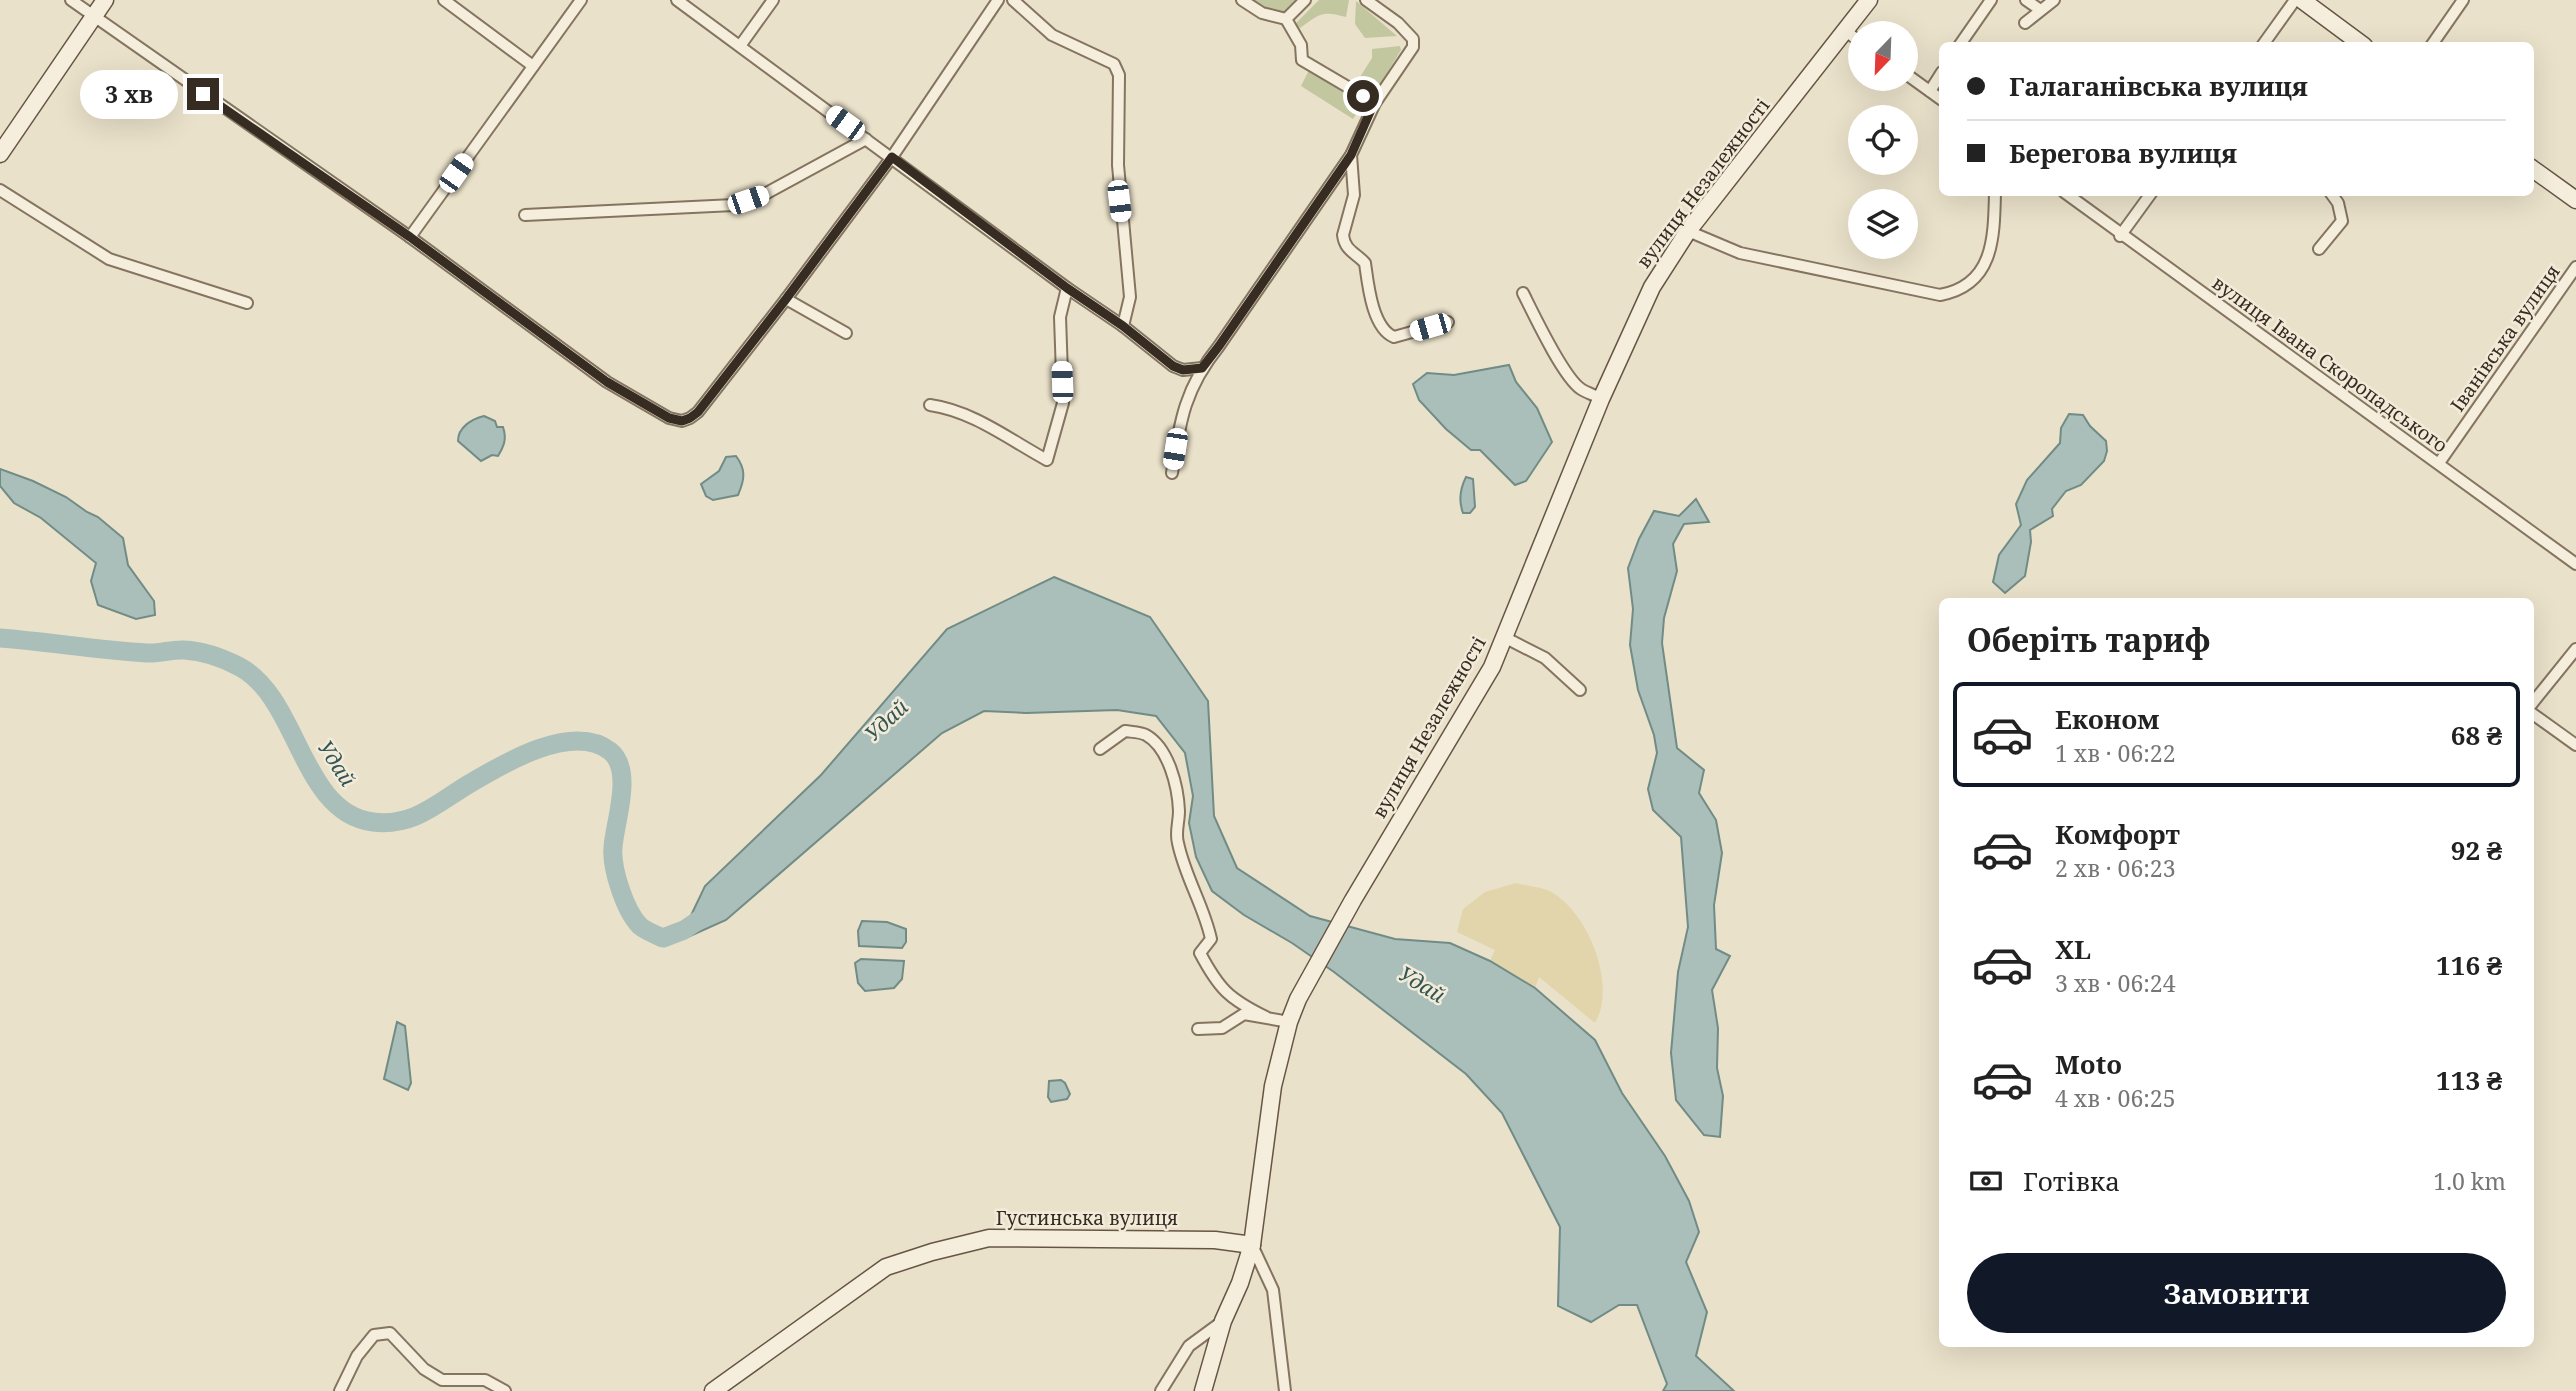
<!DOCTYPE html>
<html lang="uk">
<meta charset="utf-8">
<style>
body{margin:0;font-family:"Noto Serif",serif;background:#f2f2f2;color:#222;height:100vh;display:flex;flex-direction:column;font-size:26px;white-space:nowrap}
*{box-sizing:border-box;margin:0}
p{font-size:23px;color:#767676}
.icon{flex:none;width:38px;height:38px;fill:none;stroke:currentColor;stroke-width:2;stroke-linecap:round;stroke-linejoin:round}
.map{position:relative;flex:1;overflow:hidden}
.details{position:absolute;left:1939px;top:598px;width:595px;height:749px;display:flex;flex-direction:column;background:#fff;border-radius:10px;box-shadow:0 7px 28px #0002}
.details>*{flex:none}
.banner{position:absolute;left:1939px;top:42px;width:595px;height:154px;border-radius:10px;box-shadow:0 7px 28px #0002;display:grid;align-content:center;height:154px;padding:0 28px;background:#fff}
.needle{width:46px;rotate:203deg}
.tools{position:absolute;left:1848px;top:21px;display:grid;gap:14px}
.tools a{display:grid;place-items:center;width:70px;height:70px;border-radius:50%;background:#fff;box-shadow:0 7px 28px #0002;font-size:35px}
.end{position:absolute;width:32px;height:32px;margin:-16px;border:9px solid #372c22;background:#fff;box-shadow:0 0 0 4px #fff}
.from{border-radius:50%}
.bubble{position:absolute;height:49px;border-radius:24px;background:#fff;box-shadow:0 7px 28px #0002;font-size:23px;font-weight:700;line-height:49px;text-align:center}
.car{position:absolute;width:21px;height:42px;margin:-21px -10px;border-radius:9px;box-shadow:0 0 5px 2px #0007;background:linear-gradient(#fff 24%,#345 0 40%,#fff 0 76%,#345 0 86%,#fff 0)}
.banner b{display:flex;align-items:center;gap:24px;height:66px;font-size:26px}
.banner b+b{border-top:2px solid #e0e0e0}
.banner i{width:18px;height:18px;background:#222}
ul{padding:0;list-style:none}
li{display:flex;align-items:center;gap:21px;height:105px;margin:0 14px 10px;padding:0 14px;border:4px solid transparent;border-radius:10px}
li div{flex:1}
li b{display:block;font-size:26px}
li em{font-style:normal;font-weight:700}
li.selected{border-color:#111827}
li>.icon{width:63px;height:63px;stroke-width:1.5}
h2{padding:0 28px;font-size:32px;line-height:84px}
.pay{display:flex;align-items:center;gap:18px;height:77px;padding:0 28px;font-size:26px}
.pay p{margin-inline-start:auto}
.button{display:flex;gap:14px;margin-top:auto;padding:14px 28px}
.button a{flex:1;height:80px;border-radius:42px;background:#111827;color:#fff;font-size:28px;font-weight:700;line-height:80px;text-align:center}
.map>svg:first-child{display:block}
.green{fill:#c2c79f}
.sand{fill:#e2d4ab}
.water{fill:#aabfb9;stroke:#718c86;stroke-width:2}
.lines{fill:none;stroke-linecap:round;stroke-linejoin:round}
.river{stroke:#aabfb9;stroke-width:19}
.street-casing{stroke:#847460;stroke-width:14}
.secondary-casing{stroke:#665543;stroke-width:19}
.street{stroke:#f5eedc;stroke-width:10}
.secondary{stroke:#f5eedc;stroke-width:16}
.route{stroke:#372c22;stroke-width:9}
.labels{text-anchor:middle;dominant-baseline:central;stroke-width:5;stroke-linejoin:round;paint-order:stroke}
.street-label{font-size:19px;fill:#372c22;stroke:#f2ebd9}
.water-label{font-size:21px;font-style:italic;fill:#335553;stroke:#f2ebd9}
</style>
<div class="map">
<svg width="2576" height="1391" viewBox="0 0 2576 1391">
<rect width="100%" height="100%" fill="#eae1ca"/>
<g class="green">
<path d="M1252,0h44c-16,21 -26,14 -44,0z"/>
<path d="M1319,0h30l-3,17c-24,-7 -27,-3 -46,11l-5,-4z"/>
<path d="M1356,1l41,35 -32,2 -10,-14z"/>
<path d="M1400,46l1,4 -29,47 -17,-12 17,-27v-9z"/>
<path d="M1310,68l54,35 -11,16 -52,-33z"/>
</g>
<path class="sand" d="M1516,883c11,3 27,4 37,10 36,22 64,92 42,130l-56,-46 -4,11 -45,-27 5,-11 -38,-18 6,-23 22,-17z"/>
<g class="water">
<path d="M1509,365l7,17 21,26 15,34 -26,39 -11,4 -35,-35h-9l-25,-21 -27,-29 -6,-16 14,-11 27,2z"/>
<path d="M2069,414l14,1 7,11 16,15 1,10 -3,10 -23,24 -15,6 -14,18 1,7 -23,14 1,12 -6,34 -20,17 -12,-11 6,-27 22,-30 -5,-21 11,-24 33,-37 1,-15z"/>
<path d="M484,416l11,5 2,6h6c4,12 1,19 -5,29l-6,-1 -11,6 -23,-20c0,-14 14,-22 26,-25z"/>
<path d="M736,456c10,13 9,23 2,39l-25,5 -7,-4 -5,-12 18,-13 7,-14z"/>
<path d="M0,469l33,12 33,16 21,15 11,5 25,21 5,27 26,36 1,14 -19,4 -38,-14 -7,-24 5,-18 -55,-45 -27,-15 -14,-17z"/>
<path d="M1466,477l7,2 2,28 -5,6h-7c-5,-13 -3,-24 3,-36z"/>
<path d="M1696,499l13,23 -25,2 -11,20 4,27 -13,47 -2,25 15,105 27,22 -5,23 17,27 6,33 -8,52 2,44 14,7 -18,34 6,38 -1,40 6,28 -3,41 -16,-2 -28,-35 -5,-47 7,-81 10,-45 -7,-90 -28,-27 -5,-21 9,-36 -3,-18 -16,-45 -8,-45 3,-36 -5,-41 11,-29 15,-28 25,5z"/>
<path d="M1054,577l96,40 58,84 6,115 23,52 73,48 85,23 55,4 40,18 45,27 60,52 27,53 43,63 24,45 10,31 -13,30 21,50 -11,44 38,35h-71l4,-7 -30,-79h-18l-28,17 -33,-16 2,-79 -58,-114 -36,-39 -132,-102 -42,-29 -48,-28 -32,-24 -16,-34 -7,-34 4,-27 -8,-43 -29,-37 -39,-6 -91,3 -42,-2 -42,22 -216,187 -38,17 -4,-7 21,-44 116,-111 126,-146z"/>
<path d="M862,921l25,1 19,7v13l-4,6 -43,-2 -1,-15z"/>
<path d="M861,959l43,2 -2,18 -8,9 -29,3 -7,-8 -3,-20z"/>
<path d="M397,1022l8,4 6,57 -3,7 -24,-11z"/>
<path d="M1061,1080l4,3 5,11 -3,5 -16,3 -3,-5 1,-16z"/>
</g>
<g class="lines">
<path class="river" d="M0,638c49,4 98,12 147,15 13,1 25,-4 37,-3 19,1 39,8 56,17 59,32 61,146 133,155 41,5 64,-19 96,-38 35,-21 104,-62 141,-33 24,19 5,70 3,96 -2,21 12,64 27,79 6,5 16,9 23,12l21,-8 22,-15"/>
<g class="street-casing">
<g id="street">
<path d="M71,0l339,237 197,145 62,36 13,3 8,-3 8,-6 88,-113 106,-142 106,-157"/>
<path d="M444,0l89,66"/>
<path d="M677,0l390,288 56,38 50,40 10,4 19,-2"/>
<path d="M1013,0l39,35 62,29 5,11 -1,90 12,132 -7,29"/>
<path d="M1242,0l20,13 24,6 19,-19"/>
<path d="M2026,0l13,9"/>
<path d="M1286,19l15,26 1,15 73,43"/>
<path d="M2025,23l29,-23"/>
<path d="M1846,31l14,11"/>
<path d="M740,46l33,-46"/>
<path d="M1959,46l32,-46"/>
<path d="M2262,46l33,-46"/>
<path d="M2431,46l32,-46"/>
<path d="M1906,74l36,26"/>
<path d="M1930,91l12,-19"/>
<path d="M1351,155l3,40 -11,40c2,16 12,17 22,28 3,21 7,65 29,74l54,-15"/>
<path d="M0,190l109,69 138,44"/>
<path d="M2064,192l512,372"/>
<path d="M525,215l209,-10 29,-10 103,-56"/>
<path d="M1688,231l52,22 200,42c54,-10 54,-57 55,-103"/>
<path d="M2120,236l32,-44"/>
<path d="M410,237l171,-237"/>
<path d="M2319,249l23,-28 -4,-18 -8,-11"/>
<path d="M1523,293c11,22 40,84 58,96 6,4 14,6 20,10"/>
<path d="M786,299l60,34"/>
<path d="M930,405c43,6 80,35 117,55l16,-57 -3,-86 7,-29"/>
<path d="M2439,463l137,-196"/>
<path d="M1172,473c8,-53 13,-85 47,-127l132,-191 24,-52 38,-56v-8l-15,-16 -32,-23"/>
<path d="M1504,637l41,21 35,32"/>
<path d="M2530,706l46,-57"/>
<path d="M2530,712l46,33"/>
<path d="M1100,749l25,-18c7,1 16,1 21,4 23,13 32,52 33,76 0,11 -4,22 -1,32 7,34 26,63 33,96l-11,14c19,36 29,46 66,64"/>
<path d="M1198,1029l24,-1 22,-14 45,8"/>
<path d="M1252,1245l21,45 12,101"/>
<path d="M340,1391l17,-35 17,-21 16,-2 34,36 18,11h43l20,11"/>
<path d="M1161,1391l28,-45 34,-25"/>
</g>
</g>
<g class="secondary-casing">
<g id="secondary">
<path d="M2302,0l62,46"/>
<path d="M0,154l105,-154"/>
<path d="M2530,167l46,33"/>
<path d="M713,1391l173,-124 46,-15 57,-14 226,2 37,5"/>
<path d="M1203,1391l20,-70 17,-38 12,-38 21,-159 16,-64 9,-23 55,-99 139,-233 109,-268 51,-112 36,-56 181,-231"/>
</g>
</g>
<use href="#street" class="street"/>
<use href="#secondary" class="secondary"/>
</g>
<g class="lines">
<path class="route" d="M203,94l207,143 197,145 62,36 13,3 8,-3 8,-6 88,-113 106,-142 175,131 56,38 50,40 10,4 19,-2 17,-22 132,-191 23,-52 -11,-7"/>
</g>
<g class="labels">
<g class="street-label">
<text transform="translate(1703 183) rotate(-53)">вулиця Незалежності</text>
<text transform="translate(2505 338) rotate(-55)">Іванівська вулиця</text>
<text transform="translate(2330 364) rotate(36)">вулиця Івана Скоропадського</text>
<text transform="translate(1429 727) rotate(-60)">вулиця Незалежності</text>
<text x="1087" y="1218">Густинська вулиця</text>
</g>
<g class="water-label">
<text transform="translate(886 720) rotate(-43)">Удай</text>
<text transform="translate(337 763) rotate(57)">Удай</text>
<text transform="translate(1422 984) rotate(31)">Удай</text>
</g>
</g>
</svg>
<div class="tools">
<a><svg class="needle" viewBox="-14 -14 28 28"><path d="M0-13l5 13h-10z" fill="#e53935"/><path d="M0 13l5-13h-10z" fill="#767676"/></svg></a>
<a><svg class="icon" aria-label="locate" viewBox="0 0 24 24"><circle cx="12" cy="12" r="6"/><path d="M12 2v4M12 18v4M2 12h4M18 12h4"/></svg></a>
<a><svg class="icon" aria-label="layers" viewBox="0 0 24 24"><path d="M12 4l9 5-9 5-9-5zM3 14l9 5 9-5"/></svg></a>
</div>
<i class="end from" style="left:1363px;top:96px"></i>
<i class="end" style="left:203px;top:94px"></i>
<div class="bubble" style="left:80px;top:70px;width:98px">3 хв</div>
<i class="car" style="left:845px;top:123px;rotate:306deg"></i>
<i class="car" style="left:456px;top:173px;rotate:35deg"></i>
<i class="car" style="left:748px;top:200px;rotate:71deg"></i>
<i class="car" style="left:1119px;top:201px;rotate:173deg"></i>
<i class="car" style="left:1430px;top:327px;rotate:254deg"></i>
<i class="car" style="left:1062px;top:382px;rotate:358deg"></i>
<i class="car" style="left:1175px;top:449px;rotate:189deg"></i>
<div class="banner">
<b><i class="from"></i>Галаганівська вулиця</b>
<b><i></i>Берегова вулиця</b>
</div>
<section class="details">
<h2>Оберіть тариф</h2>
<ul>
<li class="selected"><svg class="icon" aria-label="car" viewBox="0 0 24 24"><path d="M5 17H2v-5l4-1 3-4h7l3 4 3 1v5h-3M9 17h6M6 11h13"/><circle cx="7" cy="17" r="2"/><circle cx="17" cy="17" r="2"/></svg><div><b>Економ</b><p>1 хв · 06:22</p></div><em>68 ₴</em></li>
<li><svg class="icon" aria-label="car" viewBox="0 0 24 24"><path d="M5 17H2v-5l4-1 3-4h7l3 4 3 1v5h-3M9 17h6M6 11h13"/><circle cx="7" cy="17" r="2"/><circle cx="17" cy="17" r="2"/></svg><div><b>Комфорт</b><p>2 хв · 06:23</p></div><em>92 ₴</em></li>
<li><svg class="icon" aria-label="car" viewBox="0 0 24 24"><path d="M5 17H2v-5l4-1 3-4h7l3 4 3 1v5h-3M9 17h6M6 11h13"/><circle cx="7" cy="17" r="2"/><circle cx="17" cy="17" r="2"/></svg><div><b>XL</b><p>3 хв · 06:24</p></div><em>116 ₴</em></li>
<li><svg class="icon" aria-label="car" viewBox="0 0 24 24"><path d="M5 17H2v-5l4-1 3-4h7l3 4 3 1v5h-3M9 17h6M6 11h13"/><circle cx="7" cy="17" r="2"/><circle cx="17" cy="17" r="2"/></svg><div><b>Moto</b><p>4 хв · 06:25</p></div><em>113 ₴</em></li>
</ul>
<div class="pay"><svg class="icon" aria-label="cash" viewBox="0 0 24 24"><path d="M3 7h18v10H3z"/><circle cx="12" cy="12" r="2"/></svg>Готівка<p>1.0 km</p></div>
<div class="button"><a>Замовити</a></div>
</section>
</div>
